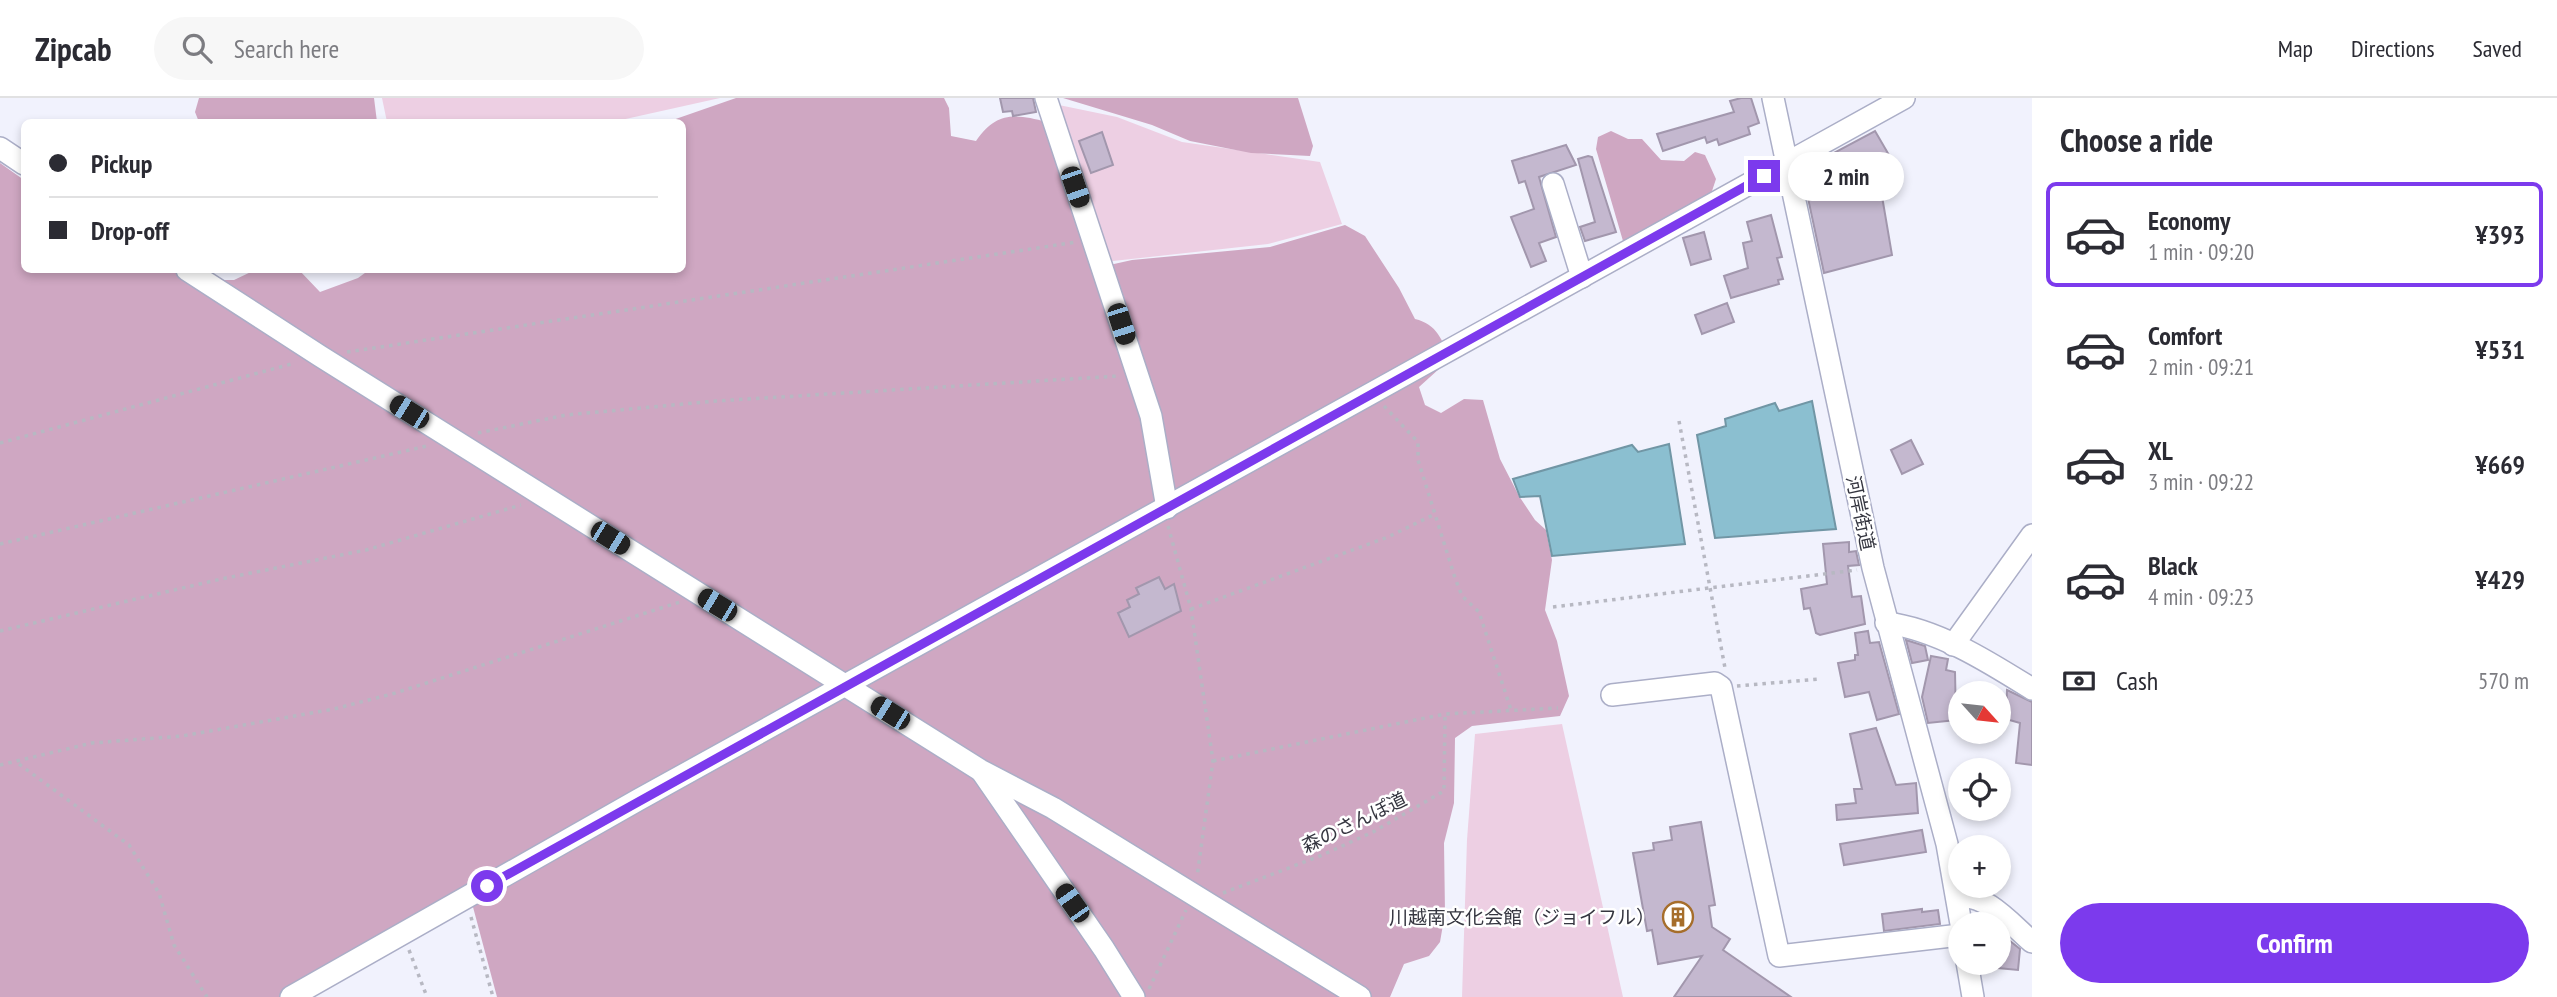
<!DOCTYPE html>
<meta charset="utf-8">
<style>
body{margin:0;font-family:"PT Sans Narrow","Noto Sans JP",sans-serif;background:#f7f7f7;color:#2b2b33;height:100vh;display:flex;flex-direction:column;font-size:26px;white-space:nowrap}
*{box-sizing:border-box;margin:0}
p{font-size:23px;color:#7c7c81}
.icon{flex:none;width:38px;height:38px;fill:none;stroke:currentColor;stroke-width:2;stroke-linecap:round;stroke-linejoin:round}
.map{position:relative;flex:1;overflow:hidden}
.sheet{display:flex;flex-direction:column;background:#fff;width:525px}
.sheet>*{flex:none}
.guide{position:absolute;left:21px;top:21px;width:665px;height:154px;border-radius:10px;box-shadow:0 4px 10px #0003;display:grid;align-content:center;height:154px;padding:0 28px;background:#fff}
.needle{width:46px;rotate:117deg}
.fabs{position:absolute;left:1948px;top:583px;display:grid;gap:14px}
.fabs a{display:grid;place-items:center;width:63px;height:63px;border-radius:50%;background:#fff;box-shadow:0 4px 10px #0003;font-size:35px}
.end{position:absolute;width:32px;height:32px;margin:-16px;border:9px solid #7c3aed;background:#fff;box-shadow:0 0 0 4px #fff}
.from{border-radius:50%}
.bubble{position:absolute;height:49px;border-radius:24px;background:#fff;box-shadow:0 4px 10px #0003;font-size:23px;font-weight:800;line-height:49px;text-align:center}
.car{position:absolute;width:21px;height:42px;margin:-21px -10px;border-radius:9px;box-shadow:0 0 5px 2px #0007;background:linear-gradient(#222 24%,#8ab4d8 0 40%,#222 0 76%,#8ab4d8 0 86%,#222 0)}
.guide b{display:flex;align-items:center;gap:24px;height:66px;font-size:26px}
.guide b+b{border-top:2px solid #e1e1e2}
.guide i{width:18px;height:18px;background:#2b2b33}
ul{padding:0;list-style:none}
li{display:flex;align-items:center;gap:21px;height:105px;margin:0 14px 10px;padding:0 14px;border:4px solid transparent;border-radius:10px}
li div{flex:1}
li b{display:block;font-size:26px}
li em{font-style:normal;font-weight:800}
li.selected{border-color:#7c3aed}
li>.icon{width:63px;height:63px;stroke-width:1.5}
h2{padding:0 28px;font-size:32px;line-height:84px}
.pay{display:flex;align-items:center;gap:18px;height:77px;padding:0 28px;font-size:26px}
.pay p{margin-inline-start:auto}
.button{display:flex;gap:14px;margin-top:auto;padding:14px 28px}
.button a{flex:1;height:80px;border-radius:42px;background:#7c3aed;color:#fff;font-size:28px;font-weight:800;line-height:80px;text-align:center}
header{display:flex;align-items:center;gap:42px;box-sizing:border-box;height:98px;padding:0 35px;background:#fff;border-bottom:2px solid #e1e1e2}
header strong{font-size:33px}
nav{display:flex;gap:38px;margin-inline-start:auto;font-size:24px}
.search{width:490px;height:63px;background:#f7f7f7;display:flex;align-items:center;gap:18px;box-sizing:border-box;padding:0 24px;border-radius:38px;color:#7c7c81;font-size:26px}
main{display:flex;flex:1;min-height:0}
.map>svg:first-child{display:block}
.green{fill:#edcfe3}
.forest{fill:#cfa7c2}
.water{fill:#8bbfd0;stroke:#7196a5;stroke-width:2}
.building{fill:#c4b8cf;stroke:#a297ad;stroke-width:2}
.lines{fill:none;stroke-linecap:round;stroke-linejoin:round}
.minor-casing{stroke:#abaec7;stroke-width:24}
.path{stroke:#b7b8c2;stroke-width:3.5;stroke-dasharray:3.5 5;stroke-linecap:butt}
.minor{stroke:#fff;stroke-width:21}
.route{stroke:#7c3aed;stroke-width:9}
.labels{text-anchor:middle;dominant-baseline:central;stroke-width:5;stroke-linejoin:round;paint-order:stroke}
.street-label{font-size:19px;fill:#353640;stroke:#fff}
.poi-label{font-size:19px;fill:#353640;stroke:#fff;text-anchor:end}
</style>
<header>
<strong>Zipcab</strong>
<div class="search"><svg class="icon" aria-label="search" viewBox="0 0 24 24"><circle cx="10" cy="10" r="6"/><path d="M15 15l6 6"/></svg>Search here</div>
<nav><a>Map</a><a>Directions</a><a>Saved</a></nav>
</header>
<main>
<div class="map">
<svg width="2032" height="899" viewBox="0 0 2032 899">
<rect width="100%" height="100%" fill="#f1f2fd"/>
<g class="green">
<path d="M382,0h338l-108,24h-225z"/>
<path d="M1054,6l63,13 65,25 138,20 22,62 -74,20 -164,18z"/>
<path d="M1562,626l61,273h-161l5,-157 8,-106z"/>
</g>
<g class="forest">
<path d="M199,0h175l3,24h-178l-4,-10z"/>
<path d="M736,0h208l5,10 2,28 25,5c20,-29 38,-28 71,-19l49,146 36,-8 138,-13 75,-22 20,11 34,52 16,31c22,5 27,21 35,40l-31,28 6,18 16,8 23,-14 19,1 17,59 19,37 16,24 11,10 6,30 -7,50 12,31 12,55 -9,20 -88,10 -17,12 -1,65 -10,40 1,70 -5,29 -11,14 -25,8 -14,33h-893l-28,-105 -187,105h-282v-834l24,17v90h149l14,10h47l21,-10h44l21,22 38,-14 11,-8h313v-148h-15z"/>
<path d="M1063,0h235l15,48 -3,10 -59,-3 -61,-12 -38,-16z"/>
<path d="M1611,33l17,8h14l19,21 23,1 11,-9 10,3 11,24 -7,21 -77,42 -9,-1 -27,-92 2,-12z"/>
</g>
<g class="water">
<path d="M1812,303l24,128 -121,9 -18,-103 29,-9 -1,-7 50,-16 4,8z"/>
<path d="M1669,346l16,100 -133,12 -12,-60 -20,1 -7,-18 119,-34 6,7z"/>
</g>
<g class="building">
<path d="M1000,0h33l3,14 -23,4 -1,-5 -9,1z"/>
<path d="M1741,0h10l8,25 -11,4 2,7 -31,11 -2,-6 -10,4 -2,-6 -42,14 -6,-17 77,-22 -4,-11z"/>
<path d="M1875,33l14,24 -13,6 16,94 -68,18 -22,-103 11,-3v-3z"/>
<path d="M1102,34l11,33 -22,8 -12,-32z"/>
<path d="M1566,47l10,20 -37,12 17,60 -17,6 7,18 -15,6 -20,-50 23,-8 -9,-28 -6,2 -7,-22z"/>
<path d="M1588,58l4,1 24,75 -31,9 -5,-14 15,-5 -17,-63z"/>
<path d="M1771,117l11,42 -5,1 6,21 -5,1 1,4 -48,14 -7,-22 24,-8 -5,-25 9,-2 -5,-19z"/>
<path d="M1704,134l7,27 -20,6 -8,-27z"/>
<path d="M1727,205l7,19 -32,12 -7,-19z"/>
<path d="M1911,342l12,24 -21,10 -11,-24z"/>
<path d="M1849,444v10l7,-1 3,14 -11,1 4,31 9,-1 4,28 -45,11 -4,-2 -6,-25 -6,1 -3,-20 26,-5 -4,-40z"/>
<path d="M1159,479l6,12 9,-5 7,27 -52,26 -11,-24 12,-6 -3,-7 12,-6 -3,-6z"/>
<path d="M1868,533l2,12 9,-1 20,72 -22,6 -8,-28 -24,5 -7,-34 17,-3v-5h3l-3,-22z"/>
<path d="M1906,542l19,6 3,14 -16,3z"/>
<path d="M1931,558l17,3 -2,11 9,2 1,48 -28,3 -6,-26z"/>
<path d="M2007,592l25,12v63l-16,-2 4,-40 -14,-4z"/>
<path d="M1876,630l20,57 20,-2 2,30 -81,7 -1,-15 20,-2 -2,-14h8l-12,-55z"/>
<path d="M1701,724l14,83 -6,1 3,21 18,12 -7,11 68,47h-117l28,-41 -44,8 -6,-34 -5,1 -14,-78 21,-3 -1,-7 19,-3 -2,-13z"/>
<path d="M1922,732l4,22 -82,13 -4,-21z"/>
<path d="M1922,811v3l16,-2 2,14 -56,7 -2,-17z"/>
<path d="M2000,835l20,16 -2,21 -20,-2z"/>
</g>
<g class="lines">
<g class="minor-casing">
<g id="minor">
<path d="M1046,0l105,318 16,92"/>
<path d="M1773,0l100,470 74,276 14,80"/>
<path d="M0,50l24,16"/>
<path d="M1553,86l29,93"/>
<path d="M187,172l133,86 660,414 73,38 307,189"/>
<path d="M1886,525c51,6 103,39 146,66"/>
<path d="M1953,547l79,-110"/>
<path d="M1612,597l103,-12 6,4 58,269 181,-21"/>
<path d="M982,674l122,177 30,48"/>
<path d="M1958,800c26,-7 55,28 74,44"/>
<path d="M1967,864l6,35"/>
<path d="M291,899l347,-197 1266,-702"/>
</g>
</g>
<g class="path">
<path d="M347,254l730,-110"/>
<path d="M1384,308l34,36v18l37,118 7,18 17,16 32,98"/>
<path d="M1679,323l46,247"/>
<path d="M478,335l88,-18 150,-14 402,-25"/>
<path d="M0,345l295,-80"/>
<path d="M1168,428l23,83 22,152 -16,116"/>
<path d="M0,446l427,-98"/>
<path d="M1553,509l304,-37"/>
<path d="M1191,511l197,-72 47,-23"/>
<path d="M0,533l221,-52 145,-29 155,-45"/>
<path d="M1737,588l82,-7"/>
<path d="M1213,663l232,-47 113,-6"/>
<path d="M19,666l110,81 30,48 15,52 33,52"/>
<path d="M0,667l92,-22 90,-7 152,-27 58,-15 288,-92"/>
<path d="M1223,795l97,-37 53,-24 71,-41 1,-77"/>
<path d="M471,819l22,80"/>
<path d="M409,852l18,47"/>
<path d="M1149,891l37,-79"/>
</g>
<use href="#minor" class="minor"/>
</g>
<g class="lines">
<path class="route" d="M487,788l1277,-710"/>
</g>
<defs>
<g id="building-ring" transform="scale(1.575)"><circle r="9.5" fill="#fff" stroke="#a66e2b" stroke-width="1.5"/><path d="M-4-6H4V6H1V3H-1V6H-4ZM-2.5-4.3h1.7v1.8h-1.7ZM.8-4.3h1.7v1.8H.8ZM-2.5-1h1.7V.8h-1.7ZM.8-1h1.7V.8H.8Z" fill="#a66e2b"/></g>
</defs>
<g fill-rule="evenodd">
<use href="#building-ring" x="1678" y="819"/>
</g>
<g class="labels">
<g class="street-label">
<text transform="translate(1861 415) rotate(78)">河岸街道</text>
<text transform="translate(1354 724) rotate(-26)">森のさんぽ道</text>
</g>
<g class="poi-label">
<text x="1655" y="819">川越南文化会館（ジョイフル）</text>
</g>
</g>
</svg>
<div class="fabs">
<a><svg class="needle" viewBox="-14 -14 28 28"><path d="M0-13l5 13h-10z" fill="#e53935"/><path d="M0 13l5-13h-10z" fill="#7c7c81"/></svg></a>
<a><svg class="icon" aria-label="locate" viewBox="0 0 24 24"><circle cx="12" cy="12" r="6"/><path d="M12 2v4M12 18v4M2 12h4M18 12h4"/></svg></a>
<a>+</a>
<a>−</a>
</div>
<i class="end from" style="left:487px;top:788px"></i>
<i class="end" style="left:1764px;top:78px"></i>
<div class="bubble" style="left:1788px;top:54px;width:116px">2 min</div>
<i class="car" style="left:1075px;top:89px;rotate:161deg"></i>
<i class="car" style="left:1121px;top:226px;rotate:162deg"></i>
<i class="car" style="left:409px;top:314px;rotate:302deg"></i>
<i class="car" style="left:610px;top:440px;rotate:122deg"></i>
<i class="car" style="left:717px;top:507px;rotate:301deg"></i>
<i class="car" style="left:890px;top:615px;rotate:302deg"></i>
<i class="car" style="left:1072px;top:805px;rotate:325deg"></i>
<div class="guide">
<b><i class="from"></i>Pickup</b>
<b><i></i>Drop-off</b>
</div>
</div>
<section class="sheet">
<h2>Choose a ride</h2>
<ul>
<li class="selected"><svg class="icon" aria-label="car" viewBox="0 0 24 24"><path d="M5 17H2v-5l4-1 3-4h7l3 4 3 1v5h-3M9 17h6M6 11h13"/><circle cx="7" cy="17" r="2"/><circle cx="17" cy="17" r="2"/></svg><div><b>Economy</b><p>1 min · 09:20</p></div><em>¥393</em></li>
<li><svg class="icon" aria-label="car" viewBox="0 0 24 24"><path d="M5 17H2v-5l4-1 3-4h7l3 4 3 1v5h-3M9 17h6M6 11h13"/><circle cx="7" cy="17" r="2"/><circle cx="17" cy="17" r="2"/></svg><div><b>Comfort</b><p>2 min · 09:21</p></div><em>¥531</em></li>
<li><svg class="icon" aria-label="car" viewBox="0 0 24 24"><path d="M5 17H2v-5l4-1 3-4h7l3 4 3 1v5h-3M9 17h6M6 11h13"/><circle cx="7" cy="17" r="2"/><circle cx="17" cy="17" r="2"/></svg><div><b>XL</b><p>3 min · 09:22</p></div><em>¥669</em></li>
<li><svg class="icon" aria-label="car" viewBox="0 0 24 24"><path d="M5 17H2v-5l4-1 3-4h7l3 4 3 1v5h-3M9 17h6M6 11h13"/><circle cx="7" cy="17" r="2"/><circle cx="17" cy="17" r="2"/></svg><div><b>Black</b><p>4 min · 09:23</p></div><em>¥429</em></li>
</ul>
<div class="pay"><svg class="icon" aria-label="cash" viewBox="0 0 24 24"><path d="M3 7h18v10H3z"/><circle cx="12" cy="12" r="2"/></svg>Cash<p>570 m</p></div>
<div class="button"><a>Confirm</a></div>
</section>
</main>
